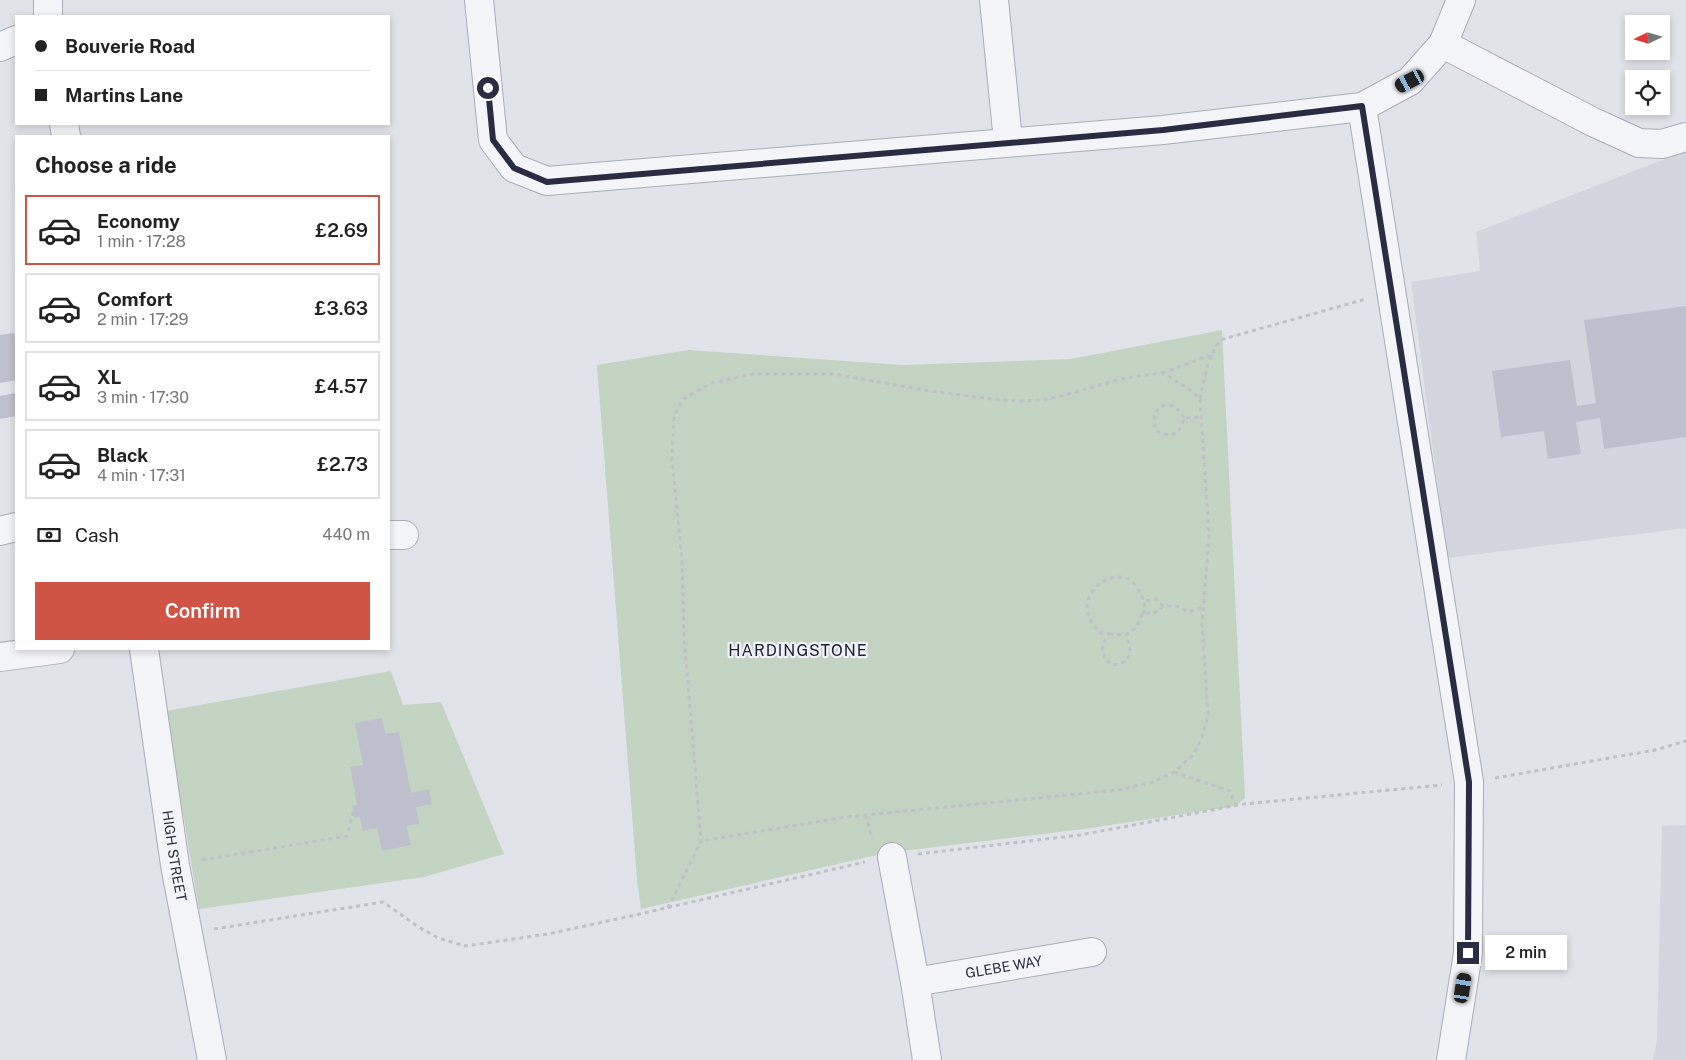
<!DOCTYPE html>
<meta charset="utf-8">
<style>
body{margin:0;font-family:"Public Sans",sans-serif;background:#f6f6f6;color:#222;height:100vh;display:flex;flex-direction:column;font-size:19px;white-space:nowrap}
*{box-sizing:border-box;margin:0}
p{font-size:16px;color:#767676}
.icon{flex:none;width:28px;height:28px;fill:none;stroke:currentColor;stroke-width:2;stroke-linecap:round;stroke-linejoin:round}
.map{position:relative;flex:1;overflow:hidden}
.details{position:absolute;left:15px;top:135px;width:375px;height:515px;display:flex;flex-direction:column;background:#fff;border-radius:0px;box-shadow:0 2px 8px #0003}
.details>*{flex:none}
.banner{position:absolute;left:15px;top:15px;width:375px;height:110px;border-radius:0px;box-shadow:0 2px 8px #0003;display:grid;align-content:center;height:110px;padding:0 20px;background:#fff}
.needle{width:32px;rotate:265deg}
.tools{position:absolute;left:1625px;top:15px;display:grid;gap:10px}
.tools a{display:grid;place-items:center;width:45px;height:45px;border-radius:0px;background:#fff;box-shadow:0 2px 8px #0003;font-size:25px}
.end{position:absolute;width:22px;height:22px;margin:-11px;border:6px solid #292c42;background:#fff;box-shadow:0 0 0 2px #fff}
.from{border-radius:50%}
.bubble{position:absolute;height:35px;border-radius:0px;background:#fff;box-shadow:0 2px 8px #0003;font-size:16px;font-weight:600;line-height:35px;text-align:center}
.car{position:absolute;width:15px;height:30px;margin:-15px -8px;border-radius:6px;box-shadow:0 0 4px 1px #0007;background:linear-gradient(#222 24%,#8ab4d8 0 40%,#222 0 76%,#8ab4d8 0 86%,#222 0)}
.banner b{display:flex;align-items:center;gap:18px;height:48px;font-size:19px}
.banner b+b{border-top:1px solid #e0e0e0}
.banner i{width:12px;height:12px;background:#222}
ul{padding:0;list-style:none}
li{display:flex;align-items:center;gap:15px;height:70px;margin:0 10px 8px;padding:0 10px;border:2px solid #e0e0e0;border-radius:0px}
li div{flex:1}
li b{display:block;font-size:19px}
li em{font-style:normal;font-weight:600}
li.active{border-color:#cf5446}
li>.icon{width:45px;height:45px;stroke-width:1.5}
h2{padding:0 20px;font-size:22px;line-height:60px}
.pay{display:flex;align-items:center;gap:12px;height:55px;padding:0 20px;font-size:19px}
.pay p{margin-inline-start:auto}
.cta{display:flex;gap:10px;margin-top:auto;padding:10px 20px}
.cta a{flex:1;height:58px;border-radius:0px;background:#cf5446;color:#fff;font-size:20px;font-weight:600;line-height:58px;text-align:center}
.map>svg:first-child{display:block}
.built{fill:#d3d5df}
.green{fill:#c3d4c3}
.building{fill:#bfc0cd}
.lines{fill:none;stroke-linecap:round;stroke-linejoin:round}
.minor-casing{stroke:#aaacb8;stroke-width:30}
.path{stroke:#bfc1c9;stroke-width:3;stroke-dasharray:4 4;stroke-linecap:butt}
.minor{stroke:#f4f5f8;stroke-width:28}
.route{stroke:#292c42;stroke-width:6}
.labels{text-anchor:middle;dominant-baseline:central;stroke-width:4.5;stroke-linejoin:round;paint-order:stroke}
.street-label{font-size:14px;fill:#292c42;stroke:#f1f2f7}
.quarter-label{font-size:16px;letter-spacing:1px;fill:#1c1e33;stroke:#f1f2f7}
</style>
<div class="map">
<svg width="1686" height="1060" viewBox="0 0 1686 1060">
<rect width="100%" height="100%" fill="#e1e3ea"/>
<g class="built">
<path d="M1686,151v377l-239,30 -36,-276 69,-11 -4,-39z"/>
<path d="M1686,825v235h-33l4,-19 5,-215z"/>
</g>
<g class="green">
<path d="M1222,330l23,468 -9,8 -152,23 -198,24 -245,56 -4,-30 -40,-514 91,-15 215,15 168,-6z"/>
<path d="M391,671l12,34 38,-3 63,152 -80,23 -225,32 -33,-198z"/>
</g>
<g class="building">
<path d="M1686,306v131l-82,12 -4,-31 -24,4 5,32 -33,5 -4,-28 -43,6 -9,-66 78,-11 7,46 19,-3 -12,-83z"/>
<path d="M14,333l2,10v37l-16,3v-48z"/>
<path d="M16,393v23l-16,3v-23z"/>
<path d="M382,718l3,16 14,-2 12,61 18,-4 3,15 -16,3 3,17 -12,2 4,19 -29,6 -5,-23 -14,3 -3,-14 -6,1 -2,-12 5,-1 -7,-38 13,-2 -8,-42z"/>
</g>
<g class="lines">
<g class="minor-casing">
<g id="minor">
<path d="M48,0v16"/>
<path d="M479,0l14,140 21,28 33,13 616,-51 199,-23 48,-26 33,-37 18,-44"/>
<path d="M994,0l14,141"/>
<path d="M1443,44l150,78 46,21 23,1 24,-7"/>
<path d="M0,47l16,-7"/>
<path d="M1362,107l107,675 -1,171 -17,107"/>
<path d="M64,124l2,12"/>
<path d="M0,531l16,-4"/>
<path d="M389,535h15"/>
<path id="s1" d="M144,649l31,216 37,195"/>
<path d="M0,657l60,-8"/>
<path d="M892,857l23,125 12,78"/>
<path id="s2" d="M915,982l177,-30"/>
</g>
</g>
<g class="path">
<path d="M1162,373l49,-18"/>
<path d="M1200,399c4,-21 8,-40 20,-59l146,-41"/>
<path d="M1184,418c-12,-24 -37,-12 -28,13 15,7 24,5 28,-13l17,-1"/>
<path d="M1163,606l-7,-7 -12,2c-4,-8 -8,-18 -16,-22 -19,-8 -42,10 -41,30 0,9 7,17 13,24l9,1 -7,11 3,15 8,5c20,-2 19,-14 13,-30l11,-8 5,-13c10,-2 15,1 21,-8h14l4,3 11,2 11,-4"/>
<path d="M1143,614l2,-4 -1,-9"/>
<path d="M1109,634l17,1"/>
<path d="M1174,772l56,19 6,15"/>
<path d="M1495,778l160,-28 31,-9"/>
<path d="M866,815l6,24"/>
<path d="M918,854l162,-19 164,-31 198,-19"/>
<path d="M202,860l145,-24 6,-24"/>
<path d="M668,908l33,-67 -17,-206 -2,-75 -10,-100 2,-43 9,-18 29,-16 41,-9h81l96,17 70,9 19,1 23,-1 19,-4 64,-18 36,-5 9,4 20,13 10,9 9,136 -7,89 6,91 -6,23 -9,17 -19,17 -21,10 -35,8 -272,27 -145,24"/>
<path d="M214,929l169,-27 34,24 21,12 27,8 83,-12 83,-18 234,-54"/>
</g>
<use href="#minor" class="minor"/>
</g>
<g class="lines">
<path class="route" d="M488,88l5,52 21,28 33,14 616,-52 199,-24 107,676 -1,171"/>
</g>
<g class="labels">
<g class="street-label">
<text stroke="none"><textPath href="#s1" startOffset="209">HIGH STREET</textPath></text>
<text stroke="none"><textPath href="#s2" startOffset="90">GLEBE WAY</textPath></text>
</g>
<g class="quarter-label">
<text x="798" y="650">HARDINGSTONE</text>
</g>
</g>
</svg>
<div class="tools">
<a><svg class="needle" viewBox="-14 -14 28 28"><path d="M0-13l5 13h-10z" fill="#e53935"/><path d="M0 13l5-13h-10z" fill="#767676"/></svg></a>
<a><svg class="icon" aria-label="locate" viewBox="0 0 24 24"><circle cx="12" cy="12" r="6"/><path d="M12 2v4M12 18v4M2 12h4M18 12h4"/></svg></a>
</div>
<i class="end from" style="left:488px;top:88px"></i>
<i class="end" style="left:1468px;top:953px"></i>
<div class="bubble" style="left:1485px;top:935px;width:82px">2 min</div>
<i class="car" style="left:1410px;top:81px;rotate:242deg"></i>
<i class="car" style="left:1463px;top:988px;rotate:9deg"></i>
<div class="banner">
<b><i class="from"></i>Bouverie Road</b>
<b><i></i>Martins Lane</b>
</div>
<section class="details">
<h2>Choose a ride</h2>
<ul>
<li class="active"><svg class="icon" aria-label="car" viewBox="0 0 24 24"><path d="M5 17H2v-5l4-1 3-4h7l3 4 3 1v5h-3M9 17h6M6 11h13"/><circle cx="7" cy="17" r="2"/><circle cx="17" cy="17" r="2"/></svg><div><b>Economy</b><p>1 min · 17:28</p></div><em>£2.69</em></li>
<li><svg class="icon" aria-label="car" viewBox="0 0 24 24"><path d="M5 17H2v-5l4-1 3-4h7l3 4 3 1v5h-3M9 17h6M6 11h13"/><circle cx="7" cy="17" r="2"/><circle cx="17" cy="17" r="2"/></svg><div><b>Comfort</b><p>2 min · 17:29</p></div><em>£3.63</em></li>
<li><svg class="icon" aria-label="car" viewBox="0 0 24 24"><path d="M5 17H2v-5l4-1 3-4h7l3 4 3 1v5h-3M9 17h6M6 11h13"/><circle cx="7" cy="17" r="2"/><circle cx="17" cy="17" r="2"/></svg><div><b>XL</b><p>3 min · 17:30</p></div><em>£4.57</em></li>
<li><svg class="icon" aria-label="car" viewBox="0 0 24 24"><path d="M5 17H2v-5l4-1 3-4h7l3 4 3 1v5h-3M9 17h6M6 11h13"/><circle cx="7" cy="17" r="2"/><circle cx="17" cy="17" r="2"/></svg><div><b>Black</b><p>4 min · 17:31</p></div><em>£2.73</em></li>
</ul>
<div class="pay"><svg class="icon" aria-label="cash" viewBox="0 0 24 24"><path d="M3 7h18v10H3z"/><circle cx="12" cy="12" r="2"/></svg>Cash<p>440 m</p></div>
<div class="cta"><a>Confirm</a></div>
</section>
</div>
